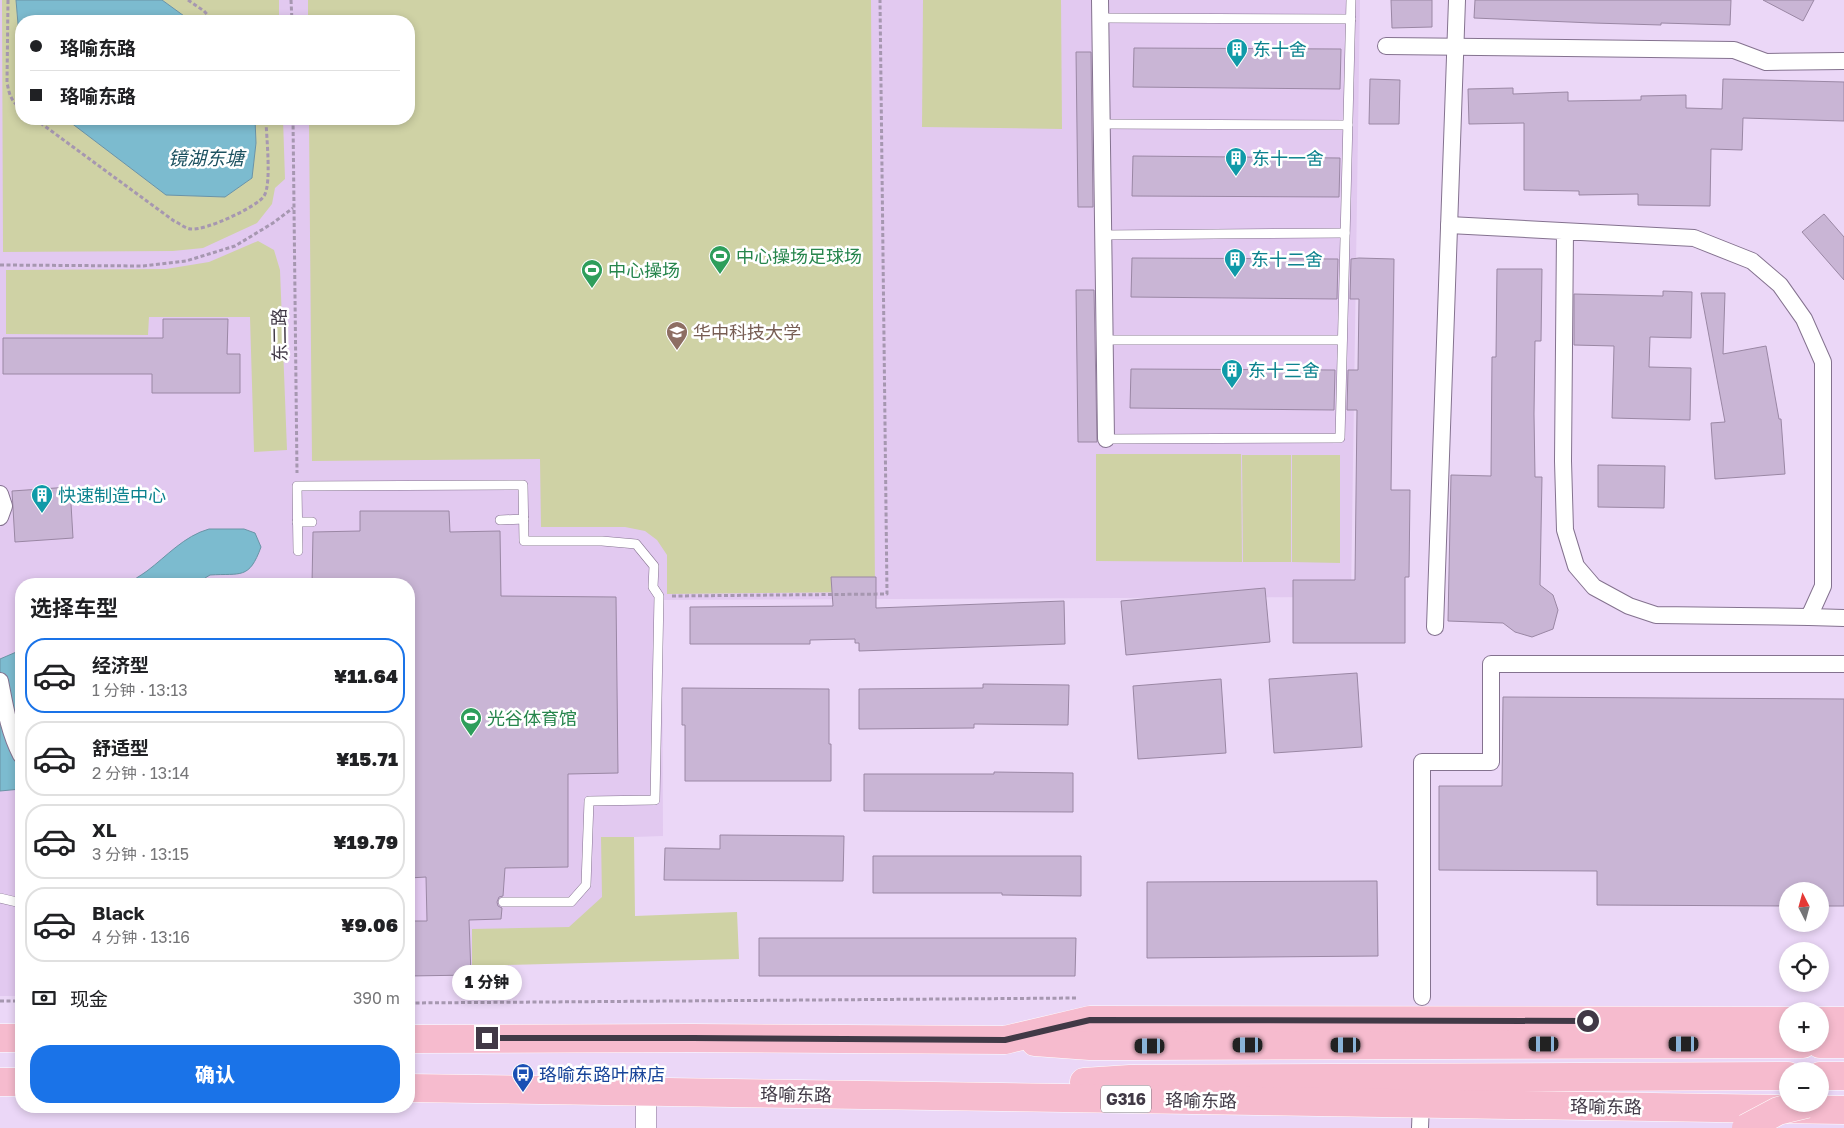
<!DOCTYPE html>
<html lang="zh">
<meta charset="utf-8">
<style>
body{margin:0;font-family:"Golos Text","Noto Sans SC",sans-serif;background:#f6f6f6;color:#202124;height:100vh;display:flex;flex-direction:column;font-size:19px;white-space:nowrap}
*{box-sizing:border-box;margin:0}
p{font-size:16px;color:#757577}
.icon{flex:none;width:28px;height:28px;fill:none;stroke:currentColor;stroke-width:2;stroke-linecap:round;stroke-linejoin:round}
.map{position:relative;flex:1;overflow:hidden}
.details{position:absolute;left:15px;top:578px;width:400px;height:535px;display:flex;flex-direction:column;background:#fff;border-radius:20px;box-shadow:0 2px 8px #0003}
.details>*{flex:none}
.top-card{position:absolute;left:15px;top:15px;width:400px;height:110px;border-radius:20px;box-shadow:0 2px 8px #0003;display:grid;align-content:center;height:110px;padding:0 15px;background:#fff}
.needle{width:32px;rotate:354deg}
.controls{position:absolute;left:1779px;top:882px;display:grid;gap:10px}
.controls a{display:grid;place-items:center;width:50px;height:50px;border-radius:50%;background:#fff;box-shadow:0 2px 8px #0003;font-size:25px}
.end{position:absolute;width:22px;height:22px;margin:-11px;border:6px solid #413946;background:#fff;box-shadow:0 0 0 2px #fff}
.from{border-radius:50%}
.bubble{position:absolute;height:35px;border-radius:18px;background:#fff;box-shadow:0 2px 8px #0003;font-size:16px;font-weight:800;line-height:35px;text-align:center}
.car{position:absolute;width:15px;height:30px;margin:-15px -8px;border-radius:6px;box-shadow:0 0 4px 1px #0007;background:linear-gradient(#222 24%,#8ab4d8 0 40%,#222 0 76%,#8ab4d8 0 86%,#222 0)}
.top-card b{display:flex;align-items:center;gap:18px;height:48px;font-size:19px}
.top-card b+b{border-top:1px solid #e0e0e0}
.top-card i{width:12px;height:12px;background:#202124}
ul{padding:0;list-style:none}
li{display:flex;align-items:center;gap:15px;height:75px;margin:0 10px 8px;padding:0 5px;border:2px solid #e0e0e0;border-radius:20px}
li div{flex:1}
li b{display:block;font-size:19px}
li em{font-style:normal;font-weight:800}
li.selected{border-color:#1a73e8}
li>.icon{width:45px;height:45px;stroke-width:1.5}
h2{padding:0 15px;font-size:22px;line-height:60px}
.pay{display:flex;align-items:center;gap:12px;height:55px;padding:0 15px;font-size:19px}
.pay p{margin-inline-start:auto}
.cta{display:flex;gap:10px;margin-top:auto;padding:10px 15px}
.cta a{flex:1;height:58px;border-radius:20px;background:#1a73e8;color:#fff;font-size:20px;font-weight:800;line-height:58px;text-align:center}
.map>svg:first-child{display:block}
.built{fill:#e2c9f0;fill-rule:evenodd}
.green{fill:#cfd2a5}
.water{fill:#7cbbcf;stroke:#6a94a6}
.building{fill:#c9b5d5;stroke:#9a87a4}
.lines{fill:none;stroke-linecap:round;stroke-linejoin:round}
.service-casing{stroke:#84728f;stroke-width:10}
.minor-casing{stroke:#84728f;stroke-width:18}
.tertiary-casing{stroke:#84728f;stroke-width:21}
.trunk-casing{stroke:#fff;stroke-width:29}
.path{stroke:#a697b0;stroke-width:3;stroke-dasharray:4 2.5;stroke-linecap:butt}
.service{stroke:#fff;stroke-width:9}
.minor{stroke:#fff;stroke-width:16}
.tertiary{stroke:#fff;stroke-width:20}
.trunk{stroke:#f6bbce;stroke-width:28}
.trunk-bridge-casing{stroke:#fff;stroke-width:29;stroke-linecap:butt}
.trunk-bridge{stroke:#f6bbce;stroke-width:28}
.route{stroke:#413946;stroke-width:6}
.labels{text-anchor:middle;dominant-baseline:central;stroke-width:5;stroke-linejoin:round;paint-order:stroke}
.shield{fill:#fff;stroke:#7a747e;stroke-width:1}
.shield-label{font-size:16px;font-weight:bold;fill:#413946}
.culture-label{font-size:18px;fill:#0d838f;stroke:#fff;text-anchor:start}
.leisure-label{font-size:18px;fill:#27864d;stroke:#fff;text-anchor:start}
.education-label{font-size:18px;fill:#785e54;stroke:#fff;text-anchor:start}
.street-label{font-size:18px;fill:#413946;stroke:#fff}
.transit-label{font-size:18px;fill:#164399;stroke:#fff;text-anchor:start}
.water-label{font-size:19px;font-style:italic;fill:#1c5160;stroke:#fff}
</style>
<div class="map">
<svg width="1844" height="1128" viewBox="0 0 1844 1128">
<rect width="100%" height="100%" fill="#ebd7f7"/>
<path class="built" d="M0,0h1360l-9,597 -689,3 1,236 -29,1v80l-162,49 -1,9 -62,1v-392h-388v412h-21zM21,21h388v98h-388z"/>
<g class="green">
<path d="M2,0h14l5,60v59h45l100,76 59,2 27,-19 4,-35 -1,-24h28l2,60 -10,9 -3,16 -15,19 -54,25 -30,3 -170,1z"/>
<path d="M162,0h117v21h-88z"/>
<path d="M308,0h563l4,592 -208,2v-39l-10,-15 -12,-9 -20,-4h-84l-1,-68 -228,2 -3,-342h100v-98h-101z"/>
<path d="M923,0h138l1,129 -140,-2z"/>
<path d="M258,241l16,9 6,20 7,180 -33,2 -4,-135h-101l-1,18 -142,-1v-64l160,-1 43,-7z"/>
<path d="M1096,454h145l1,108 -146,-1z"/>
<path d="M1242,455h49v107h-48z"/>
<path d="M1292,455h48v108l-48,-1z"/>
<path d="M601,837h33l1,79 102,-4 2,47 -267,7v-37l97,-2 33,-30z"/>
</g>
<g class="water">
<path d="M16,0h146l29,21h-170v39z"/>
<path d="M66,119h189l1,24 -4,35 -27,19 -59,-2z"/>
<path d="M209,529h35l11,4 6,14c-12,33 -20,26 -51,28l-5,3v6h-78c6,-4 13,-8 20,-13 20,-15 37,-35 62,-42z"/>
<path d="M21,650v139l-21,2v-132z"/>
</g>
<g class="building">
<path d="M1391,0h41v27l-40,1z"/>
<path d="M1475,0h256l-1,25 -69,-2v2l-68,-2 -119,-5z"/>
<path d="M1763,0h51l-11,21z"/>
<path d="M1134,48l207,1 -1,40 -207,-2z"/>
<path d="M1076,52h15l2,155h-15z"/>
<path d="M1370,79l30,1 -1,44h-30z"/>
<path d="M1723,79l121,3v39l-101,-3 -1,32 -31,-1 -1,57 -72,-1v-11l-59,1v-4l-55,-1v-67l-55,1 -1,-35 45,-1v6l55,-2v9l73,-1v-4l45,-1v13l36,1z"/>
<path d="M1133,156l207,2 -1,39 -207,-1z"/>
<path d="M1824,214l20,23v43l-42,-48z"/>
<path d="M1132,258l206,1 -1,40 -206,-2z"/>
<path d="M1359,258l35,1 -3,231h19l-1,87h-4v66h-112v-63h62l2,-170h-10l1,-40h10l1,-71h-9l1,-40z"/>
<path d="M1497,269h45l-1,72h-6l-1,73 1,63h7l-2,108 13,10 5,15 -5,19 -21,8 -17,-5 -12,-9 -55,-2 3,-146 40,1 1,-119h4z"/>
<path d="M1076,290h18l3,152h-19z"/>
<path d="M1663,291l29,1 -1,46 -41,-1 -1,30 42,1 -1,52 -78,-2 2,-72 -40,-1v-51l89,2z"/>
<path d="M1701,293h24l-2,61 43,-8 13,73h2l4,55 -70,5 -4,-56 14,-1z"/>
<path d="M163,319h65l-1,35h13v39h-88v-19h-149v-36h160z"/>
<path d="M1131,369l204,1 -1,40 -204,-2z"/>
<path d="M1598,465l67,1 -1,42 -66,-1z"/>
<path d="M70,487l3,51 -58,4 -3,-51z"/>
<path d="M360,511h89l1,21 50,-1 1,65 115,1 2,176 -50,1v93l-63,1 -2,28 -4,1 -2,5 1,4 4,2 -1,11 -32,1 2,55 -62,1v-55h18l-1,-44 -17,1v-294h-97l1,-52 47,-1z"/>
<path d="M831,577h45v31l188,-7 1,43 -206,7v-8h-4v-4l-45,1v4h-120v-37l143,-1z"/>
<path d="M1265,588l5,54 -144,13 -5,-54z"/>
<path d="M1357,673l5,74 -88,6 -5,-74z"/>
<path d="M1221,679l5,74 -88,6 -5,-73z"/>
<path d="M983,684l86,1 -1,40 -94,-1v4l-115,1v-40l124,-1z"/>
<path d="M682,688l147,1v55h2v37h-146v-56h-3z"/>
<path d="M1503,697l341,2v207h-24v-15h-32v15l-191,-1v-34l-158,-1v-84h63z"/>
<path d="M994,772l79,1v39l-209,-1v-37h130z"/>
<path d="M720,835l124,1 -1,45 -179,-1 1,-32 55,1z"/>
<path d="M873,856h208v40l-79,-1v-2h-129z"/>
<path d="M1377,881l1,75 -231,2v-76z"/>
<path d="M759,938h317l-1,38h-316z"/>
</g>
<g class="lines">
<g class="service-casing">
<g id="service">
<path d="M1101,18l250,1"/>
<path d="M1102,124l246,1"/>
<path d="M1103,235l242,-2"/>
<path d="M1104,340h238"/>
<path d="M1106,439l234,-1 11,-438"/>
<path d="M500,520l24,-1"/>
<path d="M297,522h15"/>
<path d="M298,551l-1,-65 226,-1 1,56h78l34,3 18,22 -1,21 6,9 -4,204 -66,1 -3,84 -15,17h-68"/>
<path d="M0,898l21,5"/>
</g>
</g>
<g class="minor-casing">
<g id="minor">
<path d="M1100,0l6,439"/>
<path d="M1386,46l348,4 32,12 78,-1"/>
<path d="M1449,225l245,13 58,23 28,24 24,34 19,43v224l-14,31 -153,-2 -27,-9 -35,-19 -18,-21 -11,-36 -2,-69 2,-229"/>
<path d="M0,494l4,12 -4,11"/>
<path d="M1809,617l35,1"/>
<path d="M1435,627l22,-627"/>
<path d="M0,681c5,26 9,51 21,74"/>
<path d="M1422,997v-235h69v-98h353"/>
<path d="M1420,1128l1,-25"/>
</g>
</g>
<g class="tertiary-casing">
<path id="tertiary" d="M646,1128v-37"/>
</g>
<g class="trunk-casing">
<g id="trunk">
<path d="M1820,1021h24"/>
<path d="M0,1038h21"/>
<path d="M409,1039l283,-1 313,2 85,-20 698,1"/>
<path d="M1035,1042l55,4h40l673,-2"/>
<path d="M1820,1044h24"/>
<path d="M1820,1076h24"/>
<path d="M0,1082h21"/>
<path d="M1084,1082l46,-3 658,-3"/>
<path d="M409,1088l1435,22"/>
</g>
</g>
<g class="path">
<path d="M8,0l-1,82c2,12 4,19 14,27"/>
<path d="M188,0l16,11 9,10"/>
<path d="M291,0l1,21"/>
<path d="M35,119l139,102c5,2 12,8 17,8 14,2 66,-22 73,-33 8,-12 2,-62 2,-77"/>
<path d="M293,119l4,354"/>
<path d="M0,265l143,1 43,-5 49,-15 38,-23 20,-15"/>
<path d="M672,596l215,-2 -7,-594"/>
<path d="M0,1001h21"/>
<path d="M409,1003l669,-5"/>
</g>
<use href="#service" class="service"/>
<use href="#minor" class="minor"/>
<use href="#tertiary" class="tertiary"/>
<use href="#trunk" class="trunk"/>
<g class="trunk-bridge-casing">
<path id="trunk-bridge" d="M1746,1128l32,-17 29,-7"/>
</g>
<use href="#trunk-bridge" class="trunk-bridge"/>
</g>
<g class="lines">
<path class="route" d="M487,1038h205l313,2 85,-20 498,1"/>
</g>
<defs>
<g id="building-pin" transform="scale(1.125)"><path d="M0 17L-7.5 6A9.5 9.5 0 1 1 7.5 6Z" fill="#0f9aa8" stroke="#fff"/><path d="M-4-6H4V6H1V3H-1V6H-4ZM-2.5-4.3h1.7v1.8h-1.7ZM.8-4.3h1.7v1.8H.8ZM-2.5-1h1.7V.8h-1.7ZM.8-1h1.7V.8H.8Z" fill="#fff"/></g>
<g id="stadium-pin" transform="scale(1.125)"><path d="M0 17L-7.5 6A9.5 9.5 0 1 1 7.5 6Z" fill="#2e9e5b" stroke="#fff"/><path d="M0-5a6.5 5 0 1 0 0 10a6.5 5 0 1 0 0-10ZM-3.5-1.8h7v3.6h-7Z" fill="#fff"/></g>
<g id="university-pin" transform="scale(1.125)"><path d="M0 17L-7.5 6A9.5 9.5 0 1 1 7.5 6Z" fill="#8d6e63" stroke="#fff"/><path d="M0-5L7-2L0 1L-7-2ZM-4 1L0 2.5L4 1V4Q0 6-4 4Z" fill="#fff"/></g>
<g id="bus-pin" transform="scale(1.125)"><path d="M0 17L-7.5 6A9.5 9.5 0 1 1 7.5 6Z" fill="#1a4fb4" stroke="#fff"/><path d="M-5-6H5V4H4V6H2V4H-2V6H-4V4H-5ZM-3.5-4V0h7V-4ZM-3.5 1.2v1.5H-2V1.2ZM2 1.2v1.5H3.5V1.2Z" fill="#fff"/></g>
</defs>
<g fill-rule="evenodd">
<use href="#building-pin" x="1237" y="49"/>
<use href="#building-pin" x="1236" y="158"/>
<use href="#stadium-pin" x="720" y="256"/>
<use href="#building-pin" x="1235" y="259"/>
<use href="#stadium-pin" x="592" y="270"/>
<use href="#university-pin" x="677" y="332"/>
<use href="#building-pin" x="1232" y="370"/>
<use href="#building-pin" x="42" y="495"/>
<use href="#stadium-pin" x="471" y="718"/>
<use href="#bus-pin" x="523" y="1074"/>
</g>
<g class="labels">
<rect class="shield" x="1101" y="1085.5" width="50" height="27" rx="4"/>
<g class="shield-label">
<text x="1126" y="1099">G316</text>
</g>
<g class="culture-label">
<text x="1253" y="49">东十舍</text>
<text x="1252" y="158">东十一舍</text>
<text x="1251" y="259">东十二舍</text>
<text x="1248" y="370">东十三舍</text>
<text x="58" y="495">快速制造中心</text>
</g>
<g class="leisure-label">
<text x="736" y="256">中心操场足球场</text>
<text x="608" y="270">中心操场</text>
<text x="487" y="718">光谷体育馆</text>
</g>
<g class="education-label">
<text x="693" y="332">华中科技大学</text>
</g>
<g class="street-label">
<text transform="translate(279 335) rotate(-91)">东二路</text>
<text transform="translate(796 1094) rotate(1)">珞喻东路</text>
<text transform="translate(1201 1100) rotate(1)">珞喻东路</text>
<text transform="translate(1606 1106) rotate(1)">珞喻东路</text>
</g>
<g class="transit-label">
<text x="539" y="1074">珞喻东路叶麻店</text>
</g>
<g class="water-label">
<text x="206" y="157">镜湖东塘</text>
</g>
</g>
</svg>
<div class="controls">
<a><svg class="needle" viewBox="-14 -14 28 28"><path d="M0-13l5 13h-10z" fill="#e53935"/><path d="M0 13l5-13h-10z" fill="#757577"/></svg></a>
<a><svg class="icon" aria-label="locate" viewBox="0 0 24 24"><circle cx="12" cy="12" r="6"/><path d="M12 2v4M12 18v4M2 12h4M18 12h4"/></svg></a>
<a>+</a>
<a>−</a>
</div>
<i class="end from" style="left:1588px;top:1021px"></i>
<i class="end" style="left:487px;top:1038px"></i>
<div class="bubble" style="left:452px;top:965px;width:70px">1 分钟</div>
<i class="car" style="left:1544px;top:1044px;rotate:270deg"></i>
<i class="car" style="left:1684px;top:1044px;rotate:270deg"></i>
<i class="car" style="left:1248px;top:1045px;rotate:270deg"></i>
<i class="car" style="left:1346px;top:1045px;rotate:270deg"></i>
<i class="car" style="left:1150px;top:1046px;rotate:270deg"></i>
<div class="top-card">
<b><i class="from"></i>珞喻东路</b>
<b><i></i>珞喻东路</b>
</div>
<section class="details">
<h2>选择车型</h2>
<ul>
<li class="selected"><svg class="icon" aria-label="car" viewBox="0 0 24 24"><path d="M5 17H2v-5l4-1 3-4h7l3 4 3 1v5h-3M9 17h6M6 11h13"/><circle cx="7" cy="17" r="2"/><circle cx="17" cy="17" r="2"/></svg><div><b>经济型</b><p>1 分钟 · 13:13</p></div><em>¥11.64</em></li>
<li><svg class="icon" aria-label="car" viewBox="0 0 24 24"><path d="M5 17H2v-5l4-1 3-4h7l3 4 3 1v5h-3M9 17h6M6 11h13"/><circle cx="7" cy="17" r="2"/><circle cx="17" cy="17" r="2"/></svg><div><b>舒适型</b><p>2 分钟 · 13:14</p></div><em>¥15.71</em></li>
<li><svg class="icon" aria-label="car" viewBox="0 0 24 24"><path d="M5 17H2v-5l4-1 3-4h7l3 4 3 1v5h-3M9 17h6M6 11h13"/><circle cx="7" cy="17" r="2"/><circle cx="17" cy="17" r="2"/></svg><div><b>XL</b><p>3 分钟 · 13:15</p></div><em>¥19.79</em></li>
<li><svg class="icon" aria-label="car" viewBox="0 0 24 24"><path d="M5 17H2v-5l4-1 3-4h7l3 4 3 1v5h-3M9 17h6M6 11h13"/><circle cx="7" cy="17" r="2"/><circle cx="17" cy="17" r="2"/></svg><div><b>Black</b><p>4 分钟 · 13:16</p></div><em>¥9.06</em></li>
</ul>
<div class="pay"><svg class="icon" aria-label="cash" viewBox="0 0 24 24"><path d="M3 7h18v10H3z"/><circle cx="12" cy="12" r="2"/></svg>现金<p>390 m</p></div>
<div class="cta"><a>确认</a></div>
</section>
</div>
